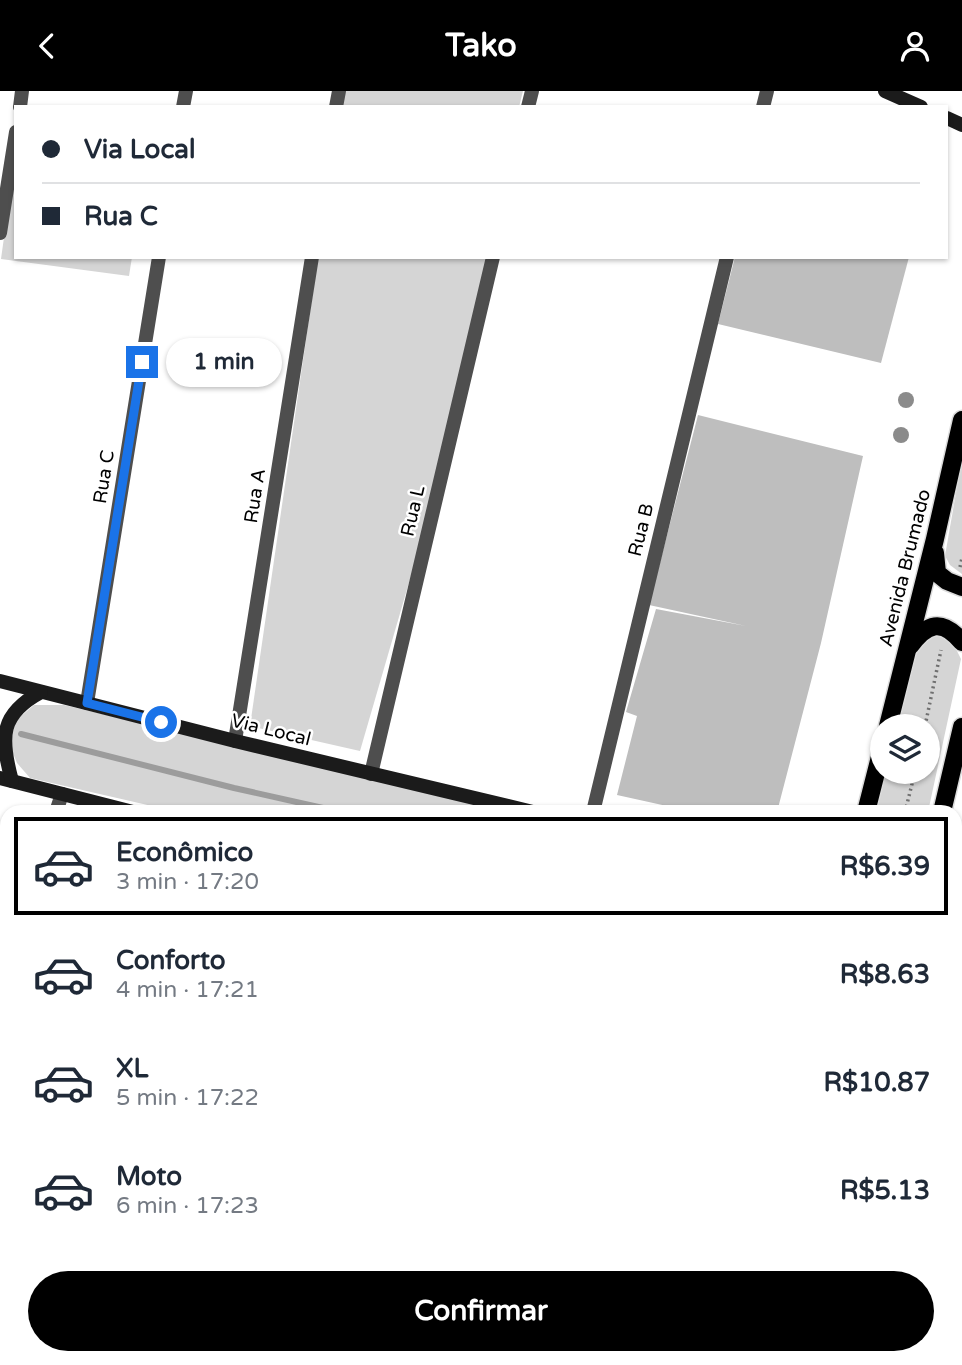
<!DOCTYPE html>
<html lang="pt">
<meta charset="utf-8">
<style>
body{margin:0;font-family:"Varela Round",sans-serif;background:#f2f2f3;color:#1f2937;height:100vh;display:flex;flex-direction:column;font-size:26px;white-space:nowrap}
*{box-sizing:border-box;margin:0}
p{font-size:23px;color:#747a83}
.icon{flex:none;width:38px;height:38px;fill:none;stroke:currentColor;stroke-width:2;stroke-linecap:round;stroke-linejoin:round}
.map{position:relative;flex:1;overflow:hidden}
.panel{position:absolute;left:0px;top:714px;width:962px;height:560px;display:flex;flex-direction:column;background:#fff;border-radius:21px 21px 0 0;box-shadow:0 2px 5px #0004}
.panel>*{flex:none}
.guide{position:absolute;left:14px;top:14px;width:934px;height:154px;border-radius:0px;box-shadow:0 2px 5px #0004;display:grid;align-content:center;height:154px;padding:0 28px;background:#fff}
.tools{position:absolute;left:870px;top:623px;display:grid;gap:14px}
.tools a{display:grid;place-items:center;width:70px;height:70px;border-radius:50%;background:#fff;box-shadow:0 2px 5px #0004;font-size:35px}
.end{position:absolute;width:32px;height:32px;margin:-16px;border:9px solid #1a73e8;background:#fff;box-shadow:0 0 0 4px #fff}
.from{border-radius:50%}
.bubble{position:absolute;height:49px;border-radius:24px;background:#fff;box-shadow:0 2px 5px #0004;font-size:23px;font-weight:800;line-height:49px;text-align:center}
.guide b{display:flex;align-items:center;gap:24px;height:66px;font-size:26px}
.guide b+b{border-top:2px solid #e0e1e3}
.guide i{width:18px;height:18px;background:#1f2937}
ul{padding:12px 0 0;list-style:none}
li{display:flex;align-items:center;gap:21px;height:98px;margin:0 14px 10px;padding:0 14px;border:4px solid transparent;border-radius:0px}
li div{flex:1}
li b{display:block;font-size:26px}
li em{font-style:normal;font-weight:800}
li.current{border-color:#000}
li>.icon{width:63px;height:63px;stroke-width:1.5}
.action{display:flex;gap:14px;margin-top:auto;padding:14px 28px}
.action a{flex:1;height:80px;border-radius:42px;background:#000;color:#fff;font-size:28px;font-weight:800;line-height:80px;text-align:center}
header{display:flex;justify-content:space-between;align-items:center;height:91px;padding:0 28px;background:#000;color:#fff;font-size:32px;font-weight:800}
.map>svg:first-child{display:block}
.green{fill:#d5d5d5}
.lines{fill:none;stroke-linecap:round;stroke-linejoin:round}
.stream{stroke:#9c9c9c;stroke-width:6}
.building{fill:#bebebe}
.primary-casing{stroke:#dbdbdb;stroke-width:21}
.path{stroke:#707070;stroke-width:3.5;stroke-dasharray:2 3.5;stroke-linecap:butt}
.street{stroke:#4e4e4e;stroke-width:14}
.secondary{stroke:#1b1b1b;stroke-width:14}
.primary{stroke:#000;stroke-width:18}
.tree{fill:#8b8b8b}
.route{stroke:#1a73e8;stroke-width:9}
.labels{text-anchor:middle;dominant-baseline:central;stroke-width:5;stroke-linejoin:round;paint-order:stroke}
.street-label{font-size:19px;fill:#000;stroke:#fff}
</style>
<header><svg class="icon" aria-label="back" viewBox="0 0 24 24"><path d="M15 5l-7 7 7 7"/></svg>Tako<svg class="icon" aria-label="person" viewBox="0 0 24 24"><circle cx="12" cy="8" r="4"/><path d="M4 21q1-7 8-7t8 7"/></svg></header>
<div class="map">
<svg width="962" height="1274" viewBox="0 0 962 1274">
<rect width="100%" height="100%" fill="#fff"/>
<g class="green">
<path d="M343,0h180l-4,16h-178z"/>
<path d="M16,60v106h116l-3,19 -128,-17z"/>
<path d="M318,166h169l-52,236 -75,258 -110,-25z"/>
<path d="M962,367v116l-12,-9 -5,-9z"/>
<path d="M941,545l13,9 7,14 -33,153h-54l10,-40h44v-46h-33l20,-81 11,-8z"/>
<path d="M34,614h30l452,107h-338l-148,-34 -13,-15 -7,-17 4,-24z"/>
<path d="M956,905l6,3v85l-6,-1z"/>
<path d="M737,1267h64l-2,7h-64z"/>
</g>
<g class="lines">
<g class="stream">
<path d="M21,643l213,54 107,24"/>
<path d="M956,934l6,6"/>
</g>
</g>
<g class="building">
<path d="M735,166h174l-28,106 -163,-39z"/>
<path d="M698,324l165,41 -42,187 -44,169h-83l-77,-17 20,-79 -11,-4 30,-103 90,17 -97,-21z"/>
</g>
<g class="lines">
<g class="primary-casing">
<g id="primary">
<path d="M935,462l2,20 10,8 15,6"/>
<path d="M910,555c17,-23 32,-28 52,-4"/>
<path d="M888,635l47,-187 27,-119"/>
<path d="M866,721l16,-63"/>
<path d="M942,721l20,-85"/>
<path d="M727,1274l2,-7"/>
<path d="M807,1274l2,-7"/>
</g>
</g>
<g class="path">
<path d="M960,476l2,-9"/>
<path d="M925,635l16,-76"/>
<path d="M905,721l10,-40"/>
<path d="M771,1274l1,-7"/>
</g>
<g class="street">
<path d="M20,16l2,-16"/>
<path d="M183,16l3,-16"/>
<path d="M336,16l3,-16"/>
<path d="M528,16l4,-16"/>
<path d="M763,16l4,-16"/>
<path d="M0,142l16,-101"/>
<path d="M87,612l72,-446"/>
<path d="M235,650l77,-484"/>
<path d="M371,683l122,-517"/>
<path d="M56,721l6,-18"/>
<path d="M593,721l134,-555"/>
<path d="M0,889l7,-21"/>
<path d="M40,1274l2,-7"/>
<path d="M231,1274l2,-7"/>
<path d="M451,1274l2,-7"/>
</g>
<g class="secondary">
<path d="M885,0l36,16"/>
<path d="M947,27l15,7"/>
<path d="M0,590l235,60 298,71"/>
<path d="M0,687l133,34"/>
<path d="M12,690c-12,-44 -12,-67 29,-89"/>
<path d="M956,892l6,3"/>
<path d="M956,1004l6,2"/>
</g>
<use href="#primary" class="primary"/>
</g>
<g class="tree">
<circle cx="906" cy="309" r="8"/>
<circle cx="901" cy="344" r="8"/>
</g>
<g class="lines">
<path class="route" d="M142,271l-55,341 74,19"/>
</g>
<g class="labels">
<g class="street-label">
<text transform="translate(104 386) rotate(-81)">Rua C</text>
<text transform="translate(255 405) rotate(-81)">Rua A</text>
<text transform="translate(413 420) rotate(-77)">Rua L</text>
<text transform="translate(641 439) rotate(-76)">Rua B</text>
<text transform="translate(905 477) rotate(-76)">Avenida Brumado</text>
<text transform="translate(271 639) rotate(14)">Via Local</text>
</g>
</g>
</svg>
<div class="tools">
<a><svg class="icon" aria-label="layers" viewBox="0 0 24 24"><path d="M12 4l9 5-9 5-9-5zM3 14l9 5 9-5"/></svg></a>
</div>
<i class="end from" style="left:161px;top:631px"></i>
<i class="end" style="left:142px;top:271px"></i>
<div class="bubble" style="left:166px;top:247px;width:116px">1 min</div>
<div class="guide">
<b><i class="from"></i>Via Local</b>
<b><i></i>Rua C</b>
</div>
<section class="panel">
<ul>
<li class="current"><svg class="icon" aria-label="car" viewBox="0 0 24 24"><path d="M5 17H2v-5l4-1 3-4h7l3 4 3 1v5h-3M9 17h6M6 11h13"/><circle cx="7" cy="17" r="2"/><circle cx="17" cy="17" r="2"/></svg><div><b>Econômico</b><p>3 min · 17:20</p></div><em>R$6.39</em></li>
<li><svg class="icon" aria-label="car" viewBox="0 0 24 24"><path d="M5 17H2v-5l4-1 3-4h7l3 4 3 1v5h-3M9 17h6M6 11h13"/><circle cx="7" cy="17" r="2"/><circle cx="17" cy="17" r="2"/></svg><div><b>Conforto</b><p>4 min · 17:21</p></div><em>R$8.63</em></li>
<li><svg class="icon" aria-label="car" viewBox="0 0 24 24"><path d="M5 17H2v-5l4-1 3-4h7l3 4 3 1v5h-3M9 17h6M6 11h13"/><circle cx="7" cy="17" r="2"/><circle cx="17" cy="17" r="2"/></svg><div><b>XL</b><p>5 min · 17:22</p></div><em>R$10.87</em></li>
<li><svg class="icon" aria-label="car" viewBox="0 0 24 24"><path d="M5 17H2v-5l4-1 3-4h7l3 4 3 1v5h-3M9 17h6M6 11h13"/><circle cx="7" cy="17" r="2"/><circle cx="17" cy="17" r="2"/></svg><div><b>Moto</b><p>6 min · 17:23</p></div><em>R$5.13</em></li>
</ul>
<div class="action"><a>Confirmar</a></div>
</section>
</div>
